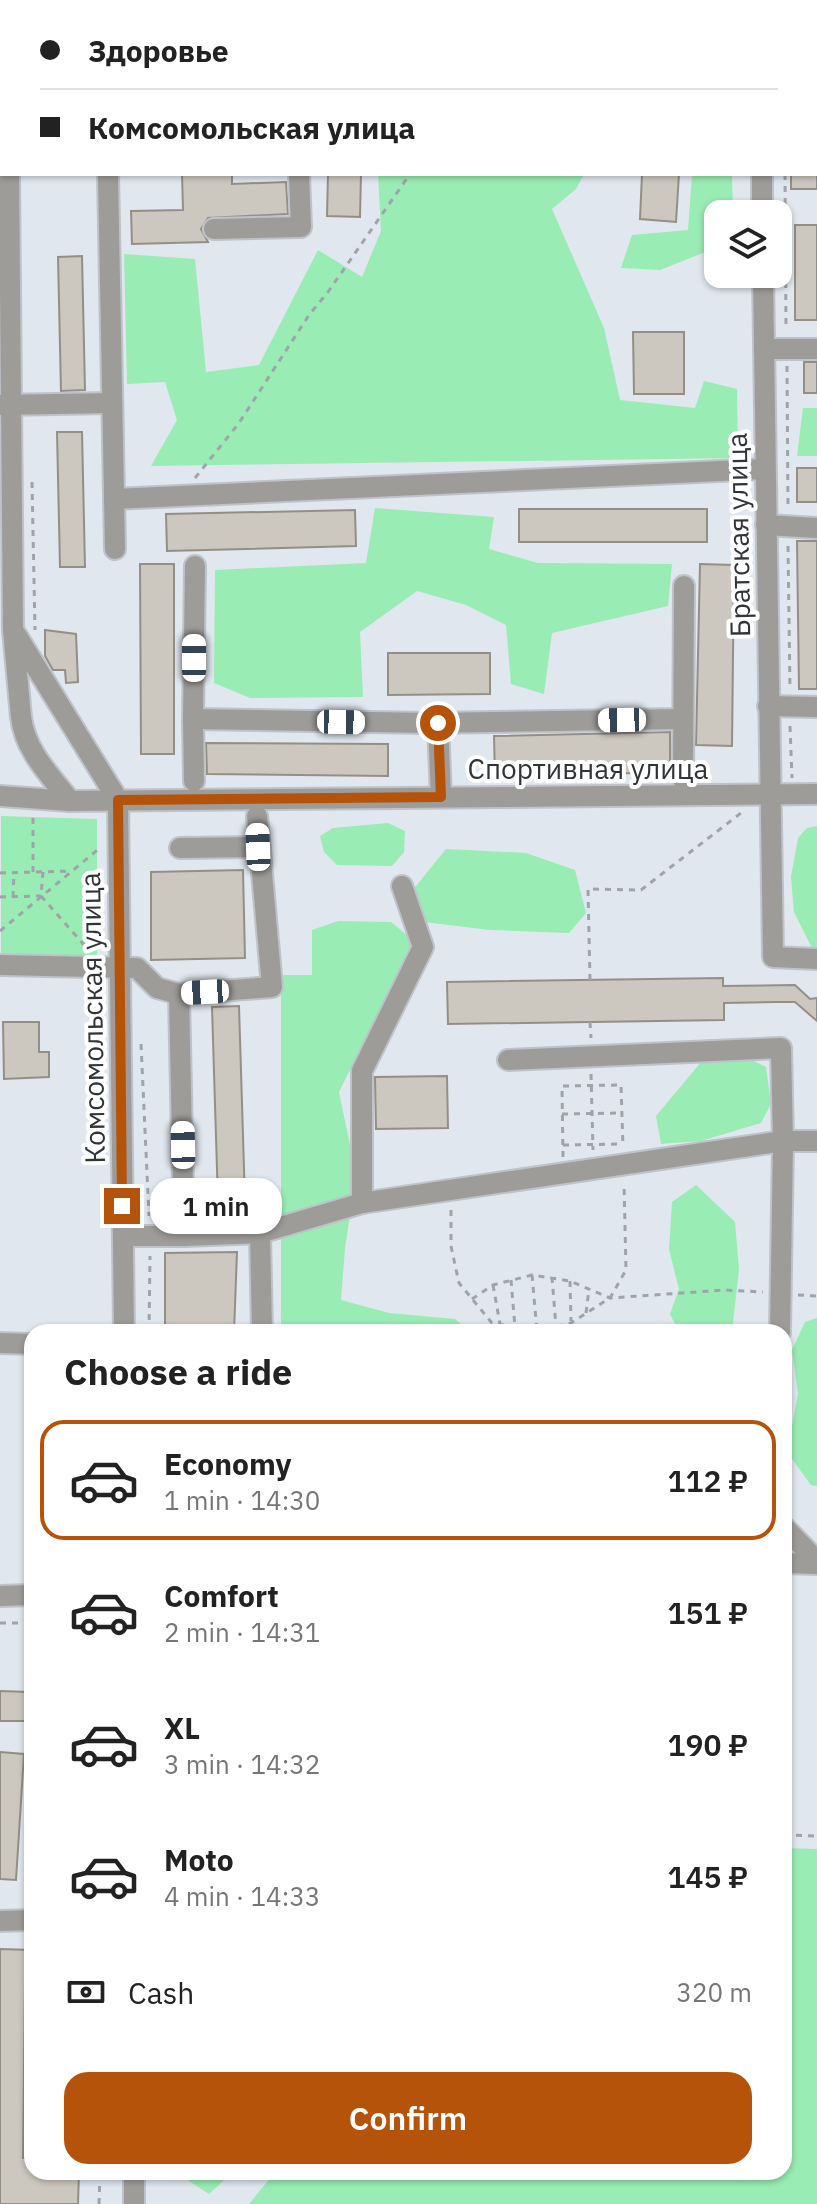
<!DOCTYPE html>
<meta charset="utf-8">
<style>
body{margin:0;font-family:"IBM Plex Sans",sans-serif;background:#f2f2f2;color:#222;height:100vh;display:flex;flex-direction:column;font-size:30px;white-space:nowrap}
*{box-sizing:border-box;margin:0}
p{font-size:26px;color:#767676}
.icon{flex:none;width:44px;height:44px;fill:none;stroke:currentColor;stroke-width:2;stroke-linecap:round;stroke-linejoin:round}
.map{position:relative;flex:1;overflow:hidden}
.details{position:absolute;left:24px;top:1324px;width:768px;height:856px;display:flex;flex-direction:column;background:#fff;border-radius:24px;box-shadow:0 2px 6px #0004}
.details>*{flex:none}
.top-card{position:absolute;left:0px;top:0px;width:818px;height:176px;box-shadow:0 2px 6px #0004;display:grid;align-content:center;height:176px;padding:0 40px;background:#fff}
.controls{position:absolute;left:704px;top:200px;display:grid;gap:16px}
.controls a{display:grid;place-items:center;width:88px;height:88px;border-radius:16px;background:#fff;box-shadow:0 2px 6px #0004;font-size:40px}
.end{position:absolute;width:36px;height:36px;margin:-18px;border:10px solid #b45309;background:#fff;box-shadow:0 0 0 4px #fff}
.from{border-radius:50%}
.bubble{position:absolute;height:56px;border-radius:24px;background:#fff;box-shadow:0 2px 6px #0004;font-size:26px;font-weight:600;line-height:56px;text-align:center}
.car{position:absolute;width:24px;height:48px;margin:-24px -12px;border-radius:10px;box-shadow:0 0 6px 2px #0007;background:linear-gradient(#fff 24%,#345 0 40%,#fff 0 76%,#345 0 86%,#fff 0)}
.top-card b{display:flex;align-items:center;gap:28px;height:76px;font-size:30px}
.top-card b+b{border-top:2px solid #e0e0e0}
.top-card i{width:20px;height:20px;background:#222}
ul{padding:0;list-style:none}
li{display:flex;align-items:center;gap:24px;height:120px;margin:0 16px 12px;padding:0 24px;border:4px solid transparent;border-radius:24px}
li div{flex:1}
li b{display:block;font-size:30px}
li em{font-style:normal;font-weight:600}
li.on{border-color:#b45309}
li>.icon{width:72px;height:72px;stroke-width:1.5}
h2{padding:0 40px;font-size:36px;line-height:96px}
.pay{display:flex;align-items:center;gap:20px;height:88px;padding:0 40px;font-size:30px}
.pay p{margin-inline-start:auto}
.action{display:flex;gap:16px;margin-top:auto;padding:16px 40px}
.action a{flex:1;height:92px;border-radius:24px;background:#b45309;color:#fff;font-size:32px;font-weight:600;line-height:92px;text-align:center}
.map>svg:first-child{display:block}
.green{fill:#99ecb3}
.building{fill:#ccc7bf;stroke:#938f87;stroke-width:2}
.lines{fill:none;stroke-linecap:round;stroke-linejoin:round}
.minor-casing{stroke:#bec3ca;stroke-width:24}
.path{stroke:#9fa4aa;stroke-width:3;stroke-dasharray:6 6;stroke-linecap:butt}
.minor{stroke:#9e9c99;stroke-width:20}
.route{stroke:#b45309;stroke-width:10}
.labels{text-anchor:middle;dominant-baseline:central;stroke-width:8;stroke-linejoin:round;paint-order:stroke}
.street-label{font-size:28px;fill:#313437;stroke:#fff}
</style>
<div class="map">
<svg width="817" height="2204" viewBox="0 0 817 2204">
<rect width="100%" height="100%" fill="#e1e7ef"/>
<g class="green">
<rect x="525" y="0" width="196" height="2"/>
<path d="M378,174h206l-8,15 -24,20 52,119 16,72 75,8 9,-27 33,8 1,69 -587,8 26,-46 -12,-38 -38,2 -3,-130 71,5 11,113 53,-7 59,-115 44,27 19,-46z"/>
<path d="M692,174h40l1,40h-15v33l-58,23 -39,-2 11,-33 56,-5z"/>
<path d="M803,408h14v48h-20z"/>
<path d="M375,508l119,9 -5,32 49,14 134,1 -4,42 -116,27 -8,61 -33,-10 -5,-59 -40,-20 -49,-14 -57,41 3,65 -113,1 -36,-15 1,-113 151,-7z"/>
<path d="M1,816l96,3v139l-96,-1z"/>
<path d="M388,823l17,8 -1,21 -12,14 -55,-1 -13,-13 -4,-16 13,-8z"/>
<path d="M817,826v122h-5l-18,-36 -3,-35 7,-39 9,-10z"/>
<path d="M446,849l80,4 49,17 11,43 -17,20 -79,-3 -66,-8 -12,-31z"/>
<path d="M338,921l53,1 23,19 -75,151 14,67 2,23 -10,66 -4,52 48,13 66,6 16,13h-190v-357h31v-45z"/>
<path d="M750,1059l16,8 5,37 -10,19 -60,18 -40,3 -5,-28 46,-55z"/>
<path d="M696,1185l39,37 4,47 -7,63h-53l-9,-18 9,-25 -10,-40 3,-47z"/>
<path d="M817,1318v168l-6,-1 -24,-33 11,-58 -6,-44 13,-28z"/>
<path d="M784,1848l33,1v355h-568l26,-32h509z"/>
<path d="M175,2172h58l-24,22z"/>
</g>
<g class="building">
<path d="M182,174h50v10l54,-2 2,32 -80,4 -7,11 7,13 -76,2 -1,-33 52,-1z"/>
<path d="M328,174h33l-1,43 -33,-1z"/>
<path d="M642,174h37l-3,48 -36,-3z"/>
<rect x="791" y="174" width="26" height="15"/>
<rect x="795" y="225" width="22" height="95"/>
<path d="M82,256l3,134 -24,1 -3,-134z"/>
<path d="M633,332h51v62h-50z"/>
<rect x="804" y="362" width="13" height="31"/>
<path d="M57,432h25l3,135h-25z"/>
<rect x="797" y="468" width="20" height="34"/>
<rect x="519" y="509" width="188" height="33"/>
<path d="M355,510l1,36 -189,5 -1,-37z"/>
<path d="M797,541h20v148h-18z"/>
<path d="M140,564h34v190h-33z"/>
<path d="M700,564l34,1 -2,181 -36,-1z"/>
<path d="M45,630l31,4 2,48 -12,1 -1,-13h-12l-8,-14z"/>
<path d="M388,653h102v41l-102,1z"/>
<path d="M670,732v40l-175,5 -1,-41z"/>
<path d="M206,743l182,1v32l-181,-2z"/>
<path d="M243,870l2,88 -94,2v-88z"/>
<path d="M723,978v8l72,-1 15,14 7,-1v23l-22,-19h-20l-51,1v17l-276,4 -1,-42z"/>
<path d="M239,1006l6,195 -27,1 -6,-195z"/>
<path d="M3,1022h36v30h10v25l-45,2z"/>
<path d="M447,1076l1,52 -72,1 -1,-52z"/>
<path d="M237,1252l-3,80h-69v-79z"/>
<path d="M0,1691l29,1v29h-29z"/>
<path d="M0,1752l24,2 -8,126 -16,-1z"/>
<path d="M0,1949l32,1v32h-7l-2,176h9v14h47l-1,32h-78z"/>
</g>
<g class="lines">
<g class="minor-casing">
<g id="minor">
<path d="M7,0v2"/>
<path d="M103,0v2"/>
<path d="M294,0v2"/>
<path d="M759,0l1,2"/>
<path d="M816,36l1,1"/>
<path d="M0,104h2"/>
<path d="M9,174l4,456 8,87c4,34 29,58 49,84l747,-7"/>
<path d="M108,174l7,375"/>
<path d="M762,174v40"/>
<path d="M214,229l87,-2 -2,-53"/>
<path d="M763,274l10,683 44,2"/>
<path d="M764,349h53"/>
<path d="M0,405l112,-2"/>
<path d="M114,499l651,-30"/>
<path d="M766,525l51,3"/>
<path d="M195,566l-2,153 236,4 254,-4"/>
<path d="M15,633l103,167 6,532"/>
<path d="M768,706l49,1"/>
<path d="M193,719l1,62"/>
<path d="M438,723l3,74"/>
<path d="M683,779l1,-193"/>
<path d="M0,796l70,5"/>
<path d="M180,848l78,-1"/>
<path d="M0,965l137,3 20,20 22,6 5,242h-61"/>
<path d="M179,994l93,-7 -15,-171"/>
<path d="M508,1060l273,-12 2,93 -3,191"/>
<path d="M362,1203v-132l61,-124 -21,-61"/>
<path d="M260,1233l102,-30 421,-62h34"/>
<path d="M184,1236l76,-3 2,99"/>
<path d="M0,1343l32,1"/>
<path d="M784,1527l33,34"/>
<path d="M784,1563l33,1"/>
<path d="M0,1596l32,-1"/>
<path d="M0,1921l32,-1"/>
<path d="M134,2172v32"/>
</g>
</g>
<g class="path">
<path d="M783,0v2"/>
<path d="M136,2l2,-2"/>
<path d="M390,2l7,-2"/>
<path d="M510,2v-2"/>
<path d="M0,133h2"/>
<path d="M785,174l1,156"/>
<path d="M787,366l1,144"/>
<path d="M195,478l44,-55 70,-108 19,-23 82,-118"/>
<path d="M32,482l3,148"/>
<path d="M788,546l2,144"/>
<path d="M790,726l2,52"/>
<path d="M33,872v-56"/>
<path d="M43,872l-2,24 45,51"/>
<path d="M0,873l71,-2"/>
<path d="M0,897l41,-1"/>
<path d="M13,897l1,-24"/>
<path d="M0,931l101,-84"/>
<path d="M590,980l-2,-91 53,1 100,-77"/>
<path d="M590,1022l1,16"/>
<path d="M141,1044l8,172"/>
<path d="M591,1074l2,76"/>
<path d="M562,1114l60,-1"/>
<path d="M563,1145l59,-1"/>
<path d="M563,1157l-1,-71 59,-1 2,62"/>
<path d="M451,1210v36l8,37 33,40 45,8 34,-8 39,-25 16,-28 -2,-87"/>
<path d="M532,1275l5,56"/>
<path d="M552,1277l4,50"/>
<path d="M511,1280l4,47"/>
<path d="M570,1281l1,40"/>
<path d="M493,1285l7,39"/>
<path d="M798,1295l19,1"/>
<path d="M472,1299l21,-14 39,-10 38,6 40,17 115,-8 38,2"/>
<path d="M586,1313l3,-24"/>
<path d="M149,1332l1,-76"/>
<path d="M0,1623h32"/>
<path d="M784,1835l33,1"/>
<path d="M99,2204l1,-32"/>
</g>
<use href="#minor" class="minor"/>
</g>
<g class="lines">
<path class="route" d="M122,1206l-4,-406 323,-3 -3,-74"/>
</g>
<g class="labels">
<g class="street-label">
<text transform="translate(738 535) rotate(-91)">Братская улица</text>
<text x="588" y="768">Спортивная улица</text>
<text transform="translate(92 1018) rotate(-91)">Комсомольская улица</text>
</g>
</g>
</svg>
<div class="controls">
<a><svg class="icon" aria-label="layers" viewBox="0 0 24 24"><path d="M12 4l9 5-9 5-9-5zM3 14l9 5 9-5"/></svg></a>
</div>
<i class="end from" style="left:438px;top:723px"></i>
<i class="end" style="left:122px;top:1206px"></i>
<div class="bubble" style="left:150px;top:1178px;width:132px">1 min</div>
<i class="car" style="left:194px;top:658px;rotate:0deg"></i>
<i class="car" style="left:622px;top:720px;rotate:269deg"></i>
<i class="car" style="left:341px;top:722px;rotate:91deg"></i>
<i class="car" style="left:258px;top:847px;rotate:358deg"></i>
<i class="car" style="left:205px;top:992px;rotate:267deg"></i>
<i class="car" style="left:183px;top:1145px;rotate:359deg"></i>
<div class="top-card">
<b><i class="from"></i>Здоровье</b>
<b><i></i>Комсомольская улица</b>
</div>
<section class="details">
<h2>Choose a ride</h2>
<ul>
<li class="on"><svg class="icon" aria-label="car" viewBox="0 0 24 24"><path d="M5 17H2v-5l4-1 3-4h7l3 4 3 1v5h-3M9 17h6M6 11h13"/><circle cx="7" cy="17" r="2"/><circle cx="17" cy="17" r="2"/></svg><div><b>Economy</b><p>1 min · 14:30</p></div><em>112 ₽</em></li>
<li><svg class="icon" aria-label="car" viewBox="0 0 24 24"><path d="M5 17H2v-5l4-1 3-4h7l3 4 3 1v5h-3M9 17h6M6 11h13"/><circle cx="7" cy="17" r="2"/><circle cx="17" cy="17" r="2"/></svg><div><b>Comfort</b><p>2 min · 14:31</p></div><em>151 ₽</em></li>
<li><svg class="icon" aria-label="car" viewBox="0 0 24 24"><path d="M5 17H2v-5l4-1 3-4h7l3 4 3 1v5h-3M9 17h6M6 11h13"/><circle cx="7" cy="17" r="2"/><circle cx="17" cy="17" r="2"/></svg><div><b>XL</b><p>3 min · 14:32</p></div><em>190 ₽</em></li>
<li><svg class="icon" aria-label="car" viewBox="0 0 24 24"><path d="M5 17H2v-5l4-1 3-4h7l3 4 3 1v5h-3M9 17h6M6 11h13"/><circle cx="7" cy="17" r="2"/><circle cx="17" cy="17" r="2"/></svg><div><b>Moto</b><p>4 min · 14:33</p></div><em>145 ₽</em></li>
</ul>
<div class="pay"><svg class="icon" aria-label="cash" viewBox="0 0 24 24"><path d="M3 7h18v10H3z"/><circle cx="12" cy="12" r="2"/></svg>Cash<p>320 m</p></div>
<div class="action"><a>Confirm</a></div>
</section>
</div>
